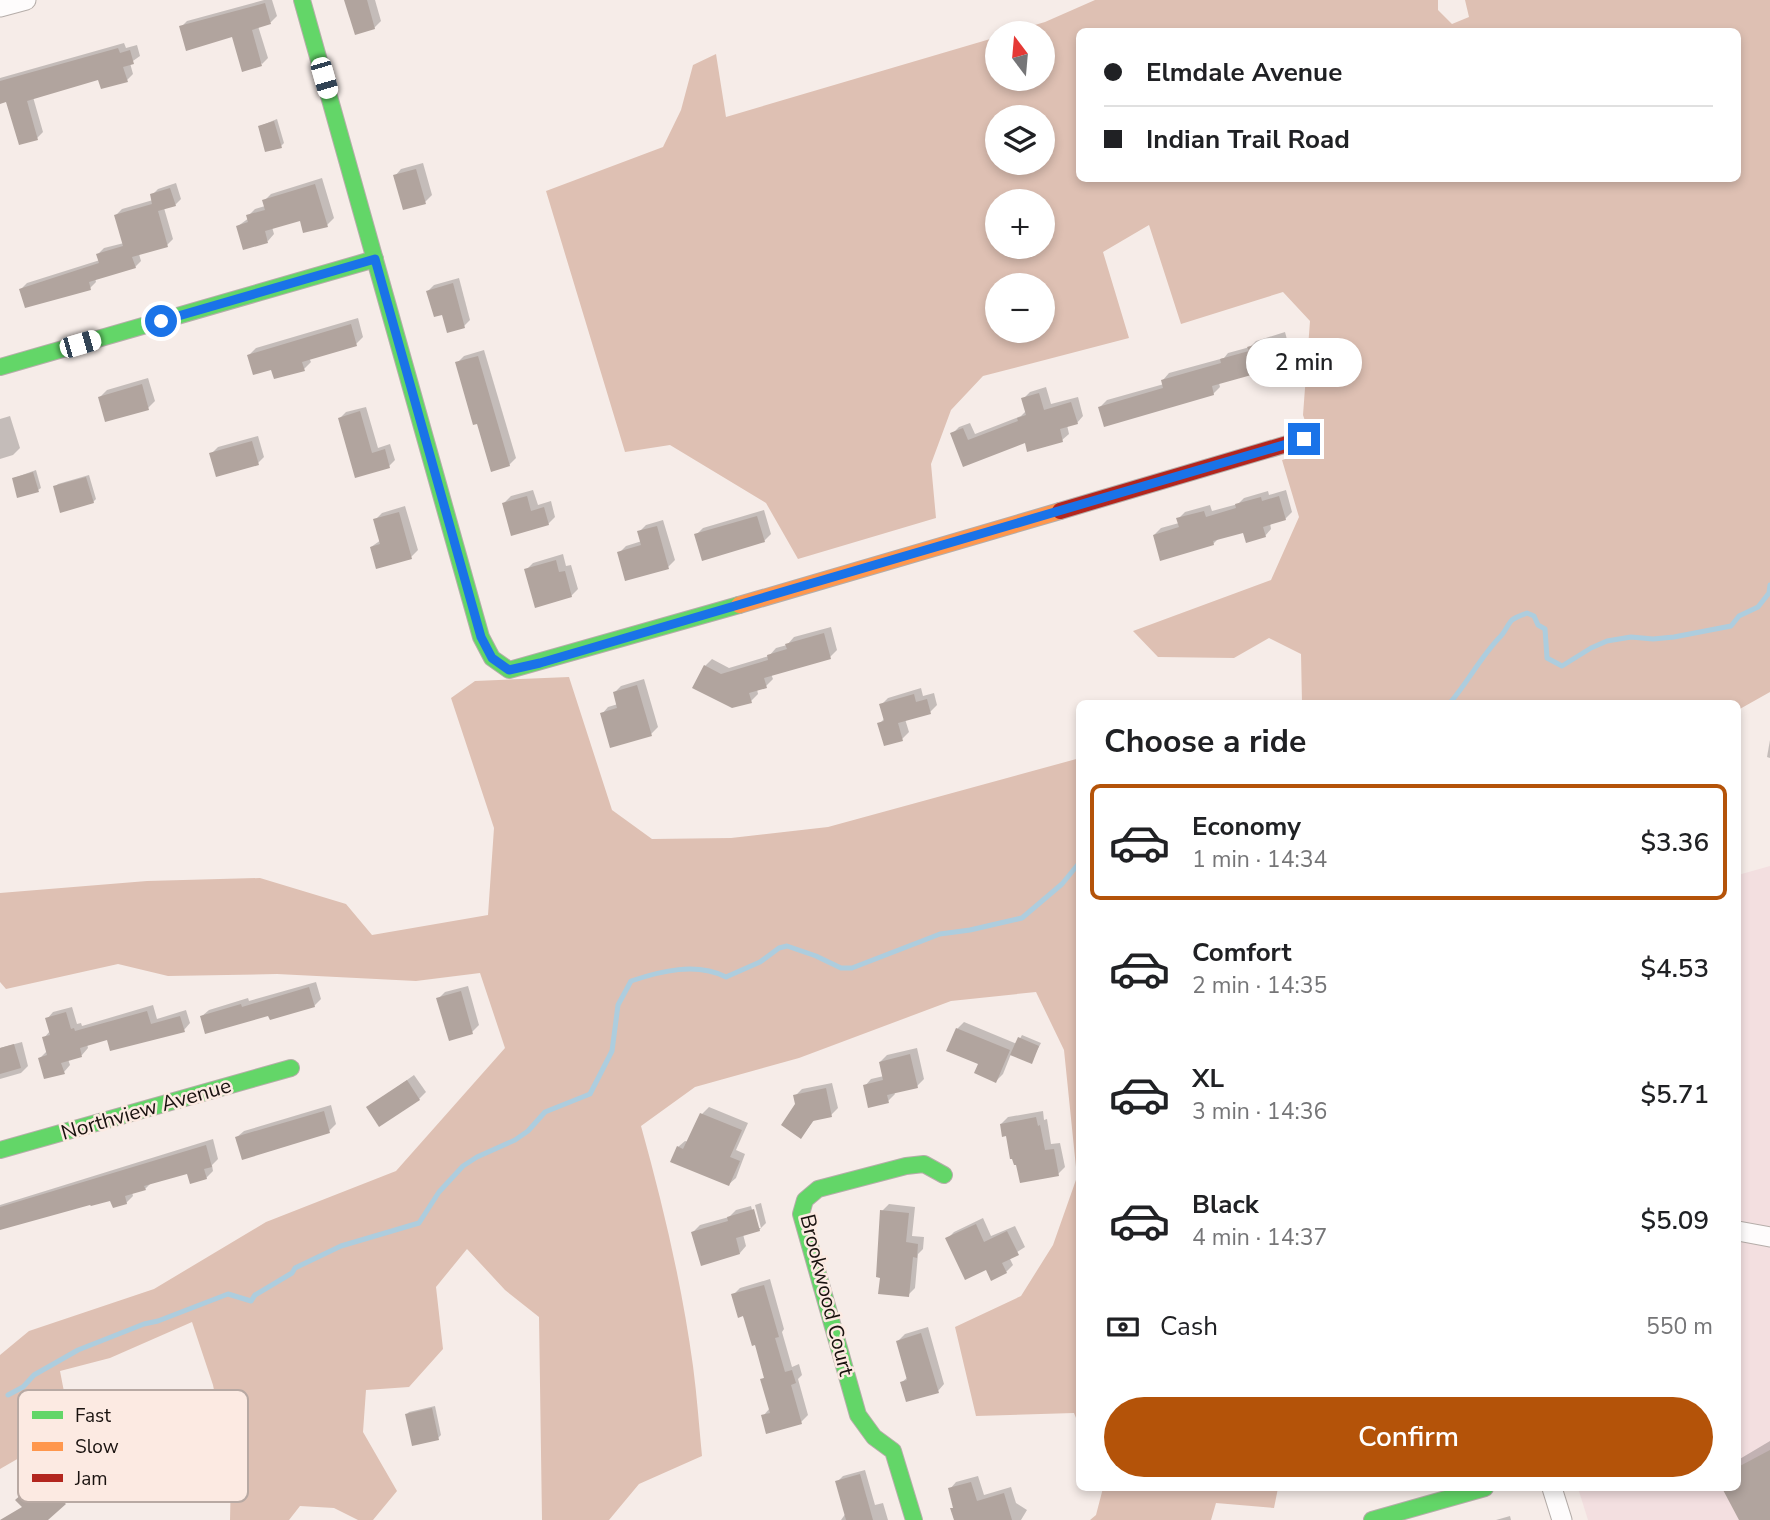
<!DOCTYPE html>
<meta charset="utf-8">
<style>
body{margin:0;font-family:"Nunito Sans",sans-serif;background:#f2f2f2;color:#202124;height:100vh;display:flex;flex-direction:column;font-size:26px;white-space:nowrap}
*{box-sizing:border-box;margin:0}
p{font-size:23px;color:#757577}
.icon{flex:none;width:38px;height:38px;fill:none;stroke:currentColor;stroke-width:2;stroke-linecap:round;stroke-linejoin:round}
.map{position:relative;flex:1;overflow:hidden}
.drawer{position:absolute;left:1076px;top:700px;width:665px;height:791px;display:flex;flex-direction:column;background:#fff;border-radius:10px;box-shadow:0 4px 10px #0003}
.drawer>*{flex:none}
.banner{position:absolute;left:1076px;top:28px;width:665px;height:154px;border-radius:10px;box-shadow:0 4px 10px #0003;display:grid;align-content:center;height:154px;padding:0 28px;background:#fff}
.needle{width:46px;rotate:344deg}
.tools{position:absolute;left:985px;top:21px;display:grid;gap:14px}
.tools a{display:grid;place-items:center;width:70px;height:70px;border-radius:50%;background:#fff;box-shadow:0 4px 10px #0003;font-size:35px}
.end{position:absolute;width:32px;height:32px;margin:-16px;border:9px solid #1a73e8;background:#fff;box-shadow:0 0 0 4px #fff}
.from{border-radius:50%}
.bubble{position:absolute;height:49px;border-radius:24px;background:#fff;box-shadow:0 4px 10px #0003;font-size:23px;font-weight:600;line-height:49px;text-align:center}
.car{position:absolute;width:21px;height:42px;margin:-21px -10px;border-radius:9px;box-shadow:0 0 5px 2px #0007;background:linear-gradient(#fff 24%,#345 0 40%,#fff 0 76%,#345 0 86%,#fff 0)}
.banner b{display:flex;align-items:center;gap:24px;height:66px;font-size:26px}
.banner b+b{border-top:2px solid #e0e0e0}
.banner i{width:18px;height:18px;background:#202124}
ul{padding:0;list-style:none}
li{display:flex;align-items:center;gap:21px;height:116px;margin:0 14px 10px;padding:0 14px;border:4px solid transparent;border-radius:10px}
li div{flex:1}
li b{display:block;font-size:26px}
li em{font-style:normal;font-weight:600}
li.on{border-color:#b45309}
li>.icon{width:63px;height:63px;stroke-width:1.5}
h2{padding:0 28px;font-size:32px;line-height:84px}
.pay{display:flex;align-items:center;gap:18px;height:77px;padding:0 28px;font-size:26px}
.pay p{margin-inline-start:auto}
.action{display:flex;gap:14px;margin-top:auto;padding:14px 28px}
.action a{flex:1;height:80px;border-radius:42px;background:#b45309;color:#fff;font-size:28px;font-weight:600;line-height:80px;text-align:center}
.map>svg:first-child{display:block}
.education{fill:#f3dfe0}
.forest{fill:#dec0b3;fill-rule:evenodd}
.shadow{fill:#0003}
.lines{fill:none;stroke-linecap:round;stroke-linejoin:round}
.stream{stroke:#adcdde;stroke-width:5}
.building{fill:#b1a49e}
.street-casing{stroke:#b5ada9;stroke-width:21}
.fast-casing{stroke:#b5ada9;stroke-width:18}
.slow-casing{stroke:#b5ada9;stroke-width:18}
.jam-casing{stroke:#b5ada9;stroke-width:18}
.street{stroke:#fefcfc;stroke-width:19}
.fast{stroke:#63d668;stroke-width:16}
.slow{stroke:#ff974d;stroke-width:16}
.jam{stroke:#b3261e;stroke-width:16}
.route{stroke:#1a73e8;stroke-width:9}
.labels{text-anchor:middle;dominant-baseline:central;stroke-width:5;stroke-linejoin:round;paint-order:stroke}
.street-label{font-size:21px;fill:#19120f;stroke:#fceae2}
.key{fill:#fceae2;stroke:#b8a9a3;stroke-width:2}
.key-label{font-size:19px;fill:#19120f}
</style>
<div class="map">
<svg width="1770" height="1520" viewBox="0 0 1770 1520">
<rect width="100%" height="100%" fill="#f6ece8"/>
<path class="education" d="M1770,866v654h-182l-10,-32h160v-613z"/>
<g class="forest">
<path d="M1095,0h343v10l14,14 17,-7 -4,-17h305v692l-32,18v-6l-436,-1 -1,-49 -32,-16 -35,20 -76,-1 -25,-26 138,-51 28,-63 -17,-57 33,-10 -12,-35 7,-94 -27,-29 -102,32 -32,-99 -46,27 26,86 -146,38 -32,34 -20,54 5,54 -138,41 -32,-56 -96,-58 -45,7 -79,-261 117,-44 18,-37 12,-45 23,-11 10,63 271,-80 1,42h45v-46h-35l37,-11zM1080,32h658v146h-658zM998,117h45v46h-45zM998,201h45v46h-45zM998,285h45v46h-45z"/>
<path d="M569,677l43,133 40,29 79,-1 97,-11 252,-69v670l-6,-15 -98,3 -21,-89 66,-31 32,-51 24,-68 -13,-127 -28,-58 -85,9 -152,57 -104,29 -54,39c22,79 41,159 52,240 4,30 6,60 9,90l-63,28 -30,36h-67l-3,-203 -34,-27 -38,-41 -31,38 7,62 -34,38 -43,3 -3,42 34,59 -24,29h-15l-24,-12 -34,-2 -11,14h-59l1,-44 -18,-91 -21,-63 -82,36 -50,13 11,57 -71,41v-114l29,-24 125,-42 112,-67 130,-51 109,-123 -25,-75 -64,8 -139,-7 -109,2 -50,-12 -112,25 -6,-7v-89l147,-12 113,-3 86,26 26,31 116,-20 6,-87 -43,-130 24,-17z"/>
<path d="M1103,1488h175l-4,20 -58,-5 -5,17h-121l6,-5z"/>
</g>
<g class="shadow">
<path d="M264,0h8l5,16 -6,6 -13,4 10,32 -6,6 -28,-29 -53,-8 6,-6z"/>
<path d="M346,0h29l6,21 -7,7z"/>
<path d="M124,43l2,5 11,-3 3,11 -10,7 3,11 -6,6 -28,-2 -66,19 10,35 -6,6 -29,-38 -8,2v-24z"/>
<path d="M277,119l7,24 -3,3 -21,-20z"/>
<path d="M423,163l9,32 -7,7 -30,-26 6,-7z"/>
<path d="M322,178l12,40 -7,7 -26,-6 -29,8 2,7 -6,7 -30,-15 11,-8 -1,-2 7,-7 10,-3 -1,-5 7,-7z"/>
<path d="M176,183l5,16 -6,6 -11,3 9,31 -6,6 -28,9 2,7 -6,6 -40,11 1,4 -6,6 -69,1 6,-6 73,-23 -2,-6 6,-6 20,-5 -8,-28 6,-6 31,-9 -1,-5 6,-6z"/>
<path d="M459,278l11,42 -6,6 -36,-35 6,-6z"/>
<path d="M358,318l5,19 -7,7 -47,14 2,4 -7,7 -31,-2 -24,-12 7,-7z"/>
<path d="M1285,332l8,30 -6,7 -29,8 -2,-5 -37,11 1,4 -7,7 -113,13 7,-7 57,-16 -1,-4 6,-7 55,-15 4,-5 22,-6 6,-6z"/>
<path d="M484,350l32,108 -7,7 -52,-102 7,-7z"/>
<path d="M148,378l7,23 -7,7 -48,-11 7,-7z"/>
<path d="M1046,387l5,17 27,-7 5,19 -6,7 -10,2 2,9 -7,6 -36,1 -62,24 -12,-31 7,-7 11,-4 5,11 46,-18 5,-5 -3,-12 7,-7z"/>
<path d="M366,407l12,41 12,-4 5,16 -6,6 -33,10 -16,-58 6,-6z"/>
<path d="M10,416l10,32 -7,7 -13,4v-40z"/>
<path d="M258,436l6,21 -6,6 -47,-9 7,-7z"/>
<path d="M36,470l5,18 -3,2 -24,-12z"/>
<path d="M89,475l7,24 -3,3 -38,-15 3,-3z"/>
<path d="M533,490l5,15 13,-4 4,16 -7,7 -44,-21 7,-7z"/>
<path d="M1286,490l6,22 -7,7 -15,4 1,6 -6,7 -20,-6 -26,8 -6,6 -59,-9 7,-7 18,-5 -1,-4 7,-7 25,-7 2,6 26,-7 6,-6 24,-7 1,4z"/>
<path d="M405,506l13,44 -7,7 -40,-10 10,-7 -6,-20 7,-7z"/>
<path d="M764,510l7,24 -7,7 -68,-6 7,-7z"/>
<path d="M663,520l12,40 -7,7 -49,-14 7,-7 16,-5 -3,-9 7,-7z"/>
<path d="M563,554l3,12 5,-1 7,24 -7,7 -45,-26 7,-7z"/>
<path d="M831,627l6,23 -7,7 -59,17 2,5 -7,7 -9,3 1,5 -7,7 -46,-35 7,-7 17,9 40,-12 7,-8 11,-3 7,-8z"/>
<path d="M644,679l14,48 -7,7 -49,-20 6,-7 10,-3 -4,-11 7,-7z"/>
<path d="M921,688l2,8 11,-3 3,12 -7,7 -25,7 4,13 -7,7 -23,-15 6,-6 -4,-13 7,-7z"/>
<path d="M1770,740v18l-3,-1z"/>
<path d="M316,982l5,17 -7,7 -44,8 -68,2 7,-6 39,-12 1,3z"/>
<path d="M468,986l11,39 -7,7 -34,-33 7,-7z"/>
<path d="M153,1005l4,14 29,-9 4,13 -6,7 -76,8 -21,6 1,4 -6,7 -14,4 2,6 -6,7 -24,-14 7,-7 -3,-13 6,-7 -3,-12 6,-7 19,-5 5,17 4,-1 1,3z"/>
<path d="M964,1022l53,22 5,-9 19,8 -10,19 -20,-8 -8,20 -7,7 -16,-18 -23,-34z"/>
<path d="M22,1042l6,24 -7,7 -21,6v-31z"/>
<path d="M917,1048l7,31 -7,7 -23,6 1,2 -7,7 -23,-15 6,-7 13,-3 -4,-14 7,-7z"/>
<path d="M414,1075l12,17 -7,7 -50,8z"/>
<path d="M832,1083l6,25 -7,7 -16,4 -14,18 -6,-41 7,-7z"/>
<path d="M331,1105l5,19 -7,7 -92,6 7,-6z"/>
<path d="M709,1107l39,16 -12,27 9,4 -9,24 -7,6 -51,-37 7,-6 4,1 13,-28z"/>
<path d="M1043,1111l1,9 3,-1 4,25 9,-1 5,24 -7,7 -51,-40 -6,-10 7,-7z"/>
<path d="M213,1139l5,20 -6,6 1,6 -7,7 -18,-6 -37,11 -6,6 -13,3 1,4 -7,7 -14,-5 -112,31v-24z"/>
<path d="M761,1203l5,20 -7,7 -16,4 3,12 -6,7 -47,-21 7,-7 29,-8 7,-7 15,-4 6,22h4l-6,-23z"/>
<path d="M889,1204l26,3 -3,29 12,1 -1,12 -5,5 -3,34 -7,7 -26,-84z"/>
<path d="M983,1218l8,18 24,-10 10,21 -16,10 4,8 -7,7 -19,-4 -40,-29 7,-7z"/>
<path d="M770,1279l14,50 -2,3 10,35 7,-3 3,11 -4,4 10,36 -7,7 -34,10 -4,-16 7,-8 -8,-28 4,-4 -10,-33 -23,-48 7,-7z"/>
<path d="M928,1327l16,57 -6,7 -36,-9 6,-5 -10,-36 7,-7z"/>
<path d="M435,1406l6,29 -3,3 -32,-23 3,-3z"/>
<path d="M1770,1441v79h-29l-17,-32h14v-28z"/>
<path d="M69,1464l14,15 -14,14 2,3 -26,24h-8l-19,-20 20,-20 7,7z"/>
<path d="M865,1470l10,35 8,-2 5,17h-47l5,-7 -9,-31 6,-6z"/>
<path d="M978,1476l6,19 27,-8 5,16 11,7 -6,10h-65l-6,-31 6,-7z"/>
<path d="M1510,1516l1,4h-15z"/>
</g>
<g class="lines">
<g class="stream">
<path d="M1449,704c19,-22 31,-46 50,-66 6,-5 8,-13 13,-18 4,-3 10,-5 15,-7l7,3 4,9 7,4 2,29 15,8 29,-18 16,-7 24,-4 22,2 21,-2 57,-11 8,-10 19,-9 11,-14 1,-8"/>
<path d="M8,1395l15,-8 11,-12 44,-25 66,-26 14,-3 70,-27 23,7 4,-6 37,-22 3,-5 46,-22 78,-23 20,-31 24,-26 14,-9 38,-17 13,-9 17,-19 45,-18 22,-43 6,-46 13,-24c30,-10 65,-19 95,-4l34,-15 19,-14 8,-2 29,10 25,12h11l88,-34 30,-4 52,-12 40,-34 18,-22"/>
</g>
</g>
<g class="building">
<path d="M344,0h23l8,29 -20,6z"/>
<path d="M265,3l6,21 -19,6 10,36 -20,6 -10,-35 -46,14 -7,-25z"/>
<path d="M118,48l2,5 10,-3 4,14 -11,3 5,15 -27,7 -3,-9 -71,21 11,39 -19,5 -13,-43 -6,2v-23z"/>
<path d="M274,121l8,27 -17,4 -7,-26z"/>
<path d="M416,169l10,35 -23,6 -10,-35z"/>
<path d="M315,184l13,43 -25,6 -3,-12 -35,10 3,12 -25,7 -7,-24 12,-4 -2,-7 19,-5 -3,-10z"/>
<path d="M170,188l6,18 -18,5 10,36 -36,10 4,11 -47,14 2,8 -66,18 -6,-19 80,-26 -3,-9 27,-8 -9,-31 38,-11 -2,-10z"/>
<path d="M453,283l12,45 -18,5 -5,-18 -8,2 -8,-26z"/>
<path d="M351,324l6,22 -55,16 3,9 -31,8 -3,-9 -18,5 -6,-20z"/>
<path d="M1278,338l9,33 -30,8 -2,-5 -43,12 2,9 -110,32 -6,-20 65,-19 -2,-8 60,-17 -1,-4 29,-8 -2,-4z"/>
<path d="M478,356l32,110 -19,6 -14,-48 -4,1 -18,-63z"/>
<path d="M142,384l7,26 -44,12 -7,-25z"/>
<path d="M1039,393l5,17 27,-8 7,22 -18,5 3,13 -36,10 -2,-9 -62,24 -13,-34 13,-5 5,12 50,-19 -1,-3 9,-3 -5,-17z"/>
<path d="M360,411l12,42 13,-4 5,19 -35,10 -17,-60z"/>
<path d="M252,441l7,24 -43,12 -7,-24z"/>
<path d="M33,472l6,20 -22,6 -5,-20z"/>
<path d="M86,477l8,26 -34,10 -7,-27z"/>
<path d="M527,496l4,15 13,-4 5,18 -38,11 -9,-33z"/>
<path d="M1279,496l7,24 -23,7 3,10 -20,6 -3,-10 -30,8 1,4 -54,16 -7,-26 26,-8 -3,-9 28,-7 2,6 30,-9 -1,-4 26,-7 1,4z"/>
<path d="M399,512l13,47 -36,10 -6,-22 10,-3 -7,-25z"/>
<path d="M757,516l8,26 -63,19 -8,-27z"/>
<path d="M657,526l12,43 -44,12 -8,-29 24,-7 -4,-14z"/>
<path d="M556,560l3,12 6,-1 7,26 -37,11 -11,-39z"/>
<path d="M824,633l7,26 -67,19 3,10 -18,5 3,10 -20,5 -40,-20 12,-23 17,9 47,-14 -1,-5 20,-6 -2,-5z"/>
<path d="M637,685l15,51 -42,12 -10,-35 17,-5 -4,-16z"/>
<path d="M914,694l2,8 11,-3 4,15 -33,9 5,18 -19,5 -7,-23 7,-2 -5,-17z"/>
<path d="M309,987l6,20 -45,13 -2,-4 -63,18 -5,-18 41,-12 1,3z"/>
<path d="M461,991l12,43 -24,7 -13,-43z"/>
<path d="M147,1011l4,13 29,-8 5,16 -75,19 -3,-11 -27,8 2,9 -21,6 4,11 -21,5 -6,-21 9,-3 -5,-18 8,-2 -5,-17 21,-6 5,17 3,-1 1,3z"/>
<path d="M956,1028l54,22 -14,33 -22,-10 4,-9 -32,-13z"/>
<path d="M1018,1037l21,9 -7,18 -22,-9z"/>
<path d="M14,1044l7,24 -21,6v-26z"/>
<path d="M910,1054l8,34 -31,7 2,8 -21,5 -5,-23 20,-5 -4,-18z"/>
<path d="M407,1080l13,20 -41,27 -13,-20z"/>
<path d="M826,1088l6,29 -19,4 -12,18 -20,-14 14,-21 -2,-9z"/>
<path d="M324,1111l6,22 -88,27 -7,-23z"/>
<path d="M700,1113l42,17 -12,27 10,4 -11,25 -59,-24 7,-16 6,3z"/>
<path d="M1036,1117l2,9 2,-1 5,25 9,-1 5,27 -39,7 -4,-18h-2l-2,-6h-2l-4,-23 -4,1 -2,-13z"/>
<path d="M206,1145l6,22 -8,2 3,10 -17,5 -3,-10 -43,12 2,4 -21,6 2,8 -14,4 -3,-7 -19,5 -1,-1 -90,25v-23z"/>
<path d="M754,1209l6,22 -24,7 4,16 -39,12 -10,-34 37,-11 -1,-4z"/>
<path d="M880,1210l29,3 -3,29 12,2 -1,14 -4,-1 -4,40 -31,-3 2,-16 -4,-1z"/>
<path d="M976,1224l8,18 23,-11 12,24 -17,8 5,10 -16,8 -5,-11 -21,10 -20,-42z"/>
<path d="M764,1285l15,52 -4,1 10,34 7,-2 4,13 -5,2 11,39 -36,10 -5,-19 9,-2 -10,-34 4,-1 -9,-33 -3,1 -9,-30 -5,2 -7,-24z"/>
<path d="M921,1333l18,60 -33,9 -6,-20 7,-2 -11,-39z"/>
<path d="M432,1408l7,32 -27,6 -7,-32z"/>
<path d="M1770,1450v70h-31l-17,-32h16v-21z"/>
<path d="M61,1470l16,17 -14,14 3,3 -18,16h-48l22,-13 -7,-7 16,-14 6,6z"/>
<path d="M860,1474l13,46h-27l-11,-39z"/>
<path d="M971,1482l6,19 27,-8 8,27h-58l-4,-12h3l-5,-20z"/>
</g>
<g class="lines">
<g class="street-casing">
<g id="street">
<path d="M0,7l26,-7"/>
<path d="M1738,1231l32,6"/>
<path d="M1552,1488l10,32"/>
</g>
</g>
<g class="fast-casing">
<g id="fast">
<path d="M302,0l179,637 11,21 17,12 230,-65"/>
<path d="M0,367l375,-108"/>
<path d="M0,1150l291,-82"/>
<path d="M914,1520l-21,-69 -19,-14 -16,-22 -57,-201 4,-14 13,-11 88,-23 18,-2 20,11"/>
<path d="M1372,1520l113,-32"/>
</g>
</g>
<g class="slow-casing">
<path id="slow" d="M739,605l321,-94"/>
</g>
<g class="jam-casing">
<path id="jam" d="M1060,511l244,-72"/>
</g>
<use href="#street" class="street"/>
<use href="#fast" class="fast"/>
<use href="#slow" class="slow"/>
<use href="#jam" class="jam"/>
</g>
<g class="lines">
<path class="route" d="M161,321l214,-62 106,378 11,21 17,12 31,-7 764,-224"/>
</g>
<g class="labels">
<g class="street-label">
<text transform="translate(146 1109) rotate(-16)">Northview Avenue</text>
<text transform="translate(827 1295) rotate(76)">Brookwood Court</text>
</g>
</g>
<rect x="18" y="1390" width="230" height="112" rx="10" class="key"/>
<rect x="32" y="1411" width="31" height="8" fill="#63d668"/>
<rect x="32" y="1442" width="31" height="9" fill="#ff974d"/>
<rect x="32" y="1474" width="31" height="8" fill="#b3261e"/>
<g class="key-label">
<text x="75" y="1422">Fast</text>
<text x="75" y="1453">Slow</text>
<text x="75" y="1485">Jam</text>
</g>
</svg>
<div class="tools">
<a><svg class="needle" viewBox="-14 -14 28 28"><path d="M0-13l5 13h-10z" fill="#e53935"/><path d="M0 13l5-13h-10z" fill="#757577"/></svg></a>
<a><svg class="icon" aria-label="layers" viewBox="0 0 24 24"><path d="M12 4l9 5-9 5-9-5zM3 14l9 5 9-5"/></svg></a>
<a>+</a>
<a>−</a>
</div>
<i class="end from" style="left:161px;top:321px"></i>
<i class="end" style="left:1304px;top:439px"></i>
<div class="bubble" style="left:1246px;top:338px;width:116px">2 min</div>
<i class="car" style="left:324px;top:78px;rotate:164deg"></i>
<i class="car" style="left:80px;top:344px;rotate:74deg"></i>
<div class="banner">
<b><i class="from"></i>Elmdale Avenue</b>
<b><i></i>Indian Trail Road</b>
</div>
<section class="drawer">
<h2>Choose a ride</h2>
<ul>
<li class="on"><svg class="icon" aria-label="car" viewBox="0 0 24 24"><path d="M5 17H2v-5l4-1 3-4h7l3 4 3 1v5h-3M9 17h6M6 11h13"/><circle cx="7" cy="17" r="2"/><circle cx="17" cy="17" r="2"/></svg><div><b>Economy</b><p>1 min · 14:34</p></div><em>$3.36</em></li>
<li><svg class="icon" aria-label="car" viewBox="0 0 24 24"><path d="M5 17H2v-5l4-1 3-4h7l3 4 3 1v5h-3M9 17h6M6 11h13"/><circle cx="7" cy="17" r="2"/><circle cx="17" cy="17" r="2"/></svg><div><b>Comfort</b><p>2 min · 14:35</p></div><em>$4.53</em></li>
<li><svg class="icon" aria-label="car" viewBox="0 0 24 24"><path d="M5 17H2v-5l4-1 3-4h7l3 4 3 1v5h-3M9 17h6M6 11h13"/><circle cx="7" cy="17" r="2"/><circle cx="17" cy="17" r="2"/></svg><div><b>XL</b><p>3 min · 14:36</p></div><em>$5.71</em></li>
<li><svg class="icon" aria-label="car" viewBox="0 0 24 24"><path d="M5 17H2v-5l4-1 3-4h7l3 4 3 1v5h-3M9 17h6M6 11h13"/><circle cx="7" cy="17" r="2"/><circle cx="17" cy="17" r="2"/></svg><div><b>Black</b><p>4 min · 14:37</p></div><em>$5.09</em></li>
</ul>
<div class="pay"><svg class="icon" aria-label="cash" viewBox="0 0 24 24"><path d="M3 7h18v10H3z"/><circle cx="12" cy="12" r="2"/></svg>Cash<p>550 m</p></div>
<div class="action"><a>Confirm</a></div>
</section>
</div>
